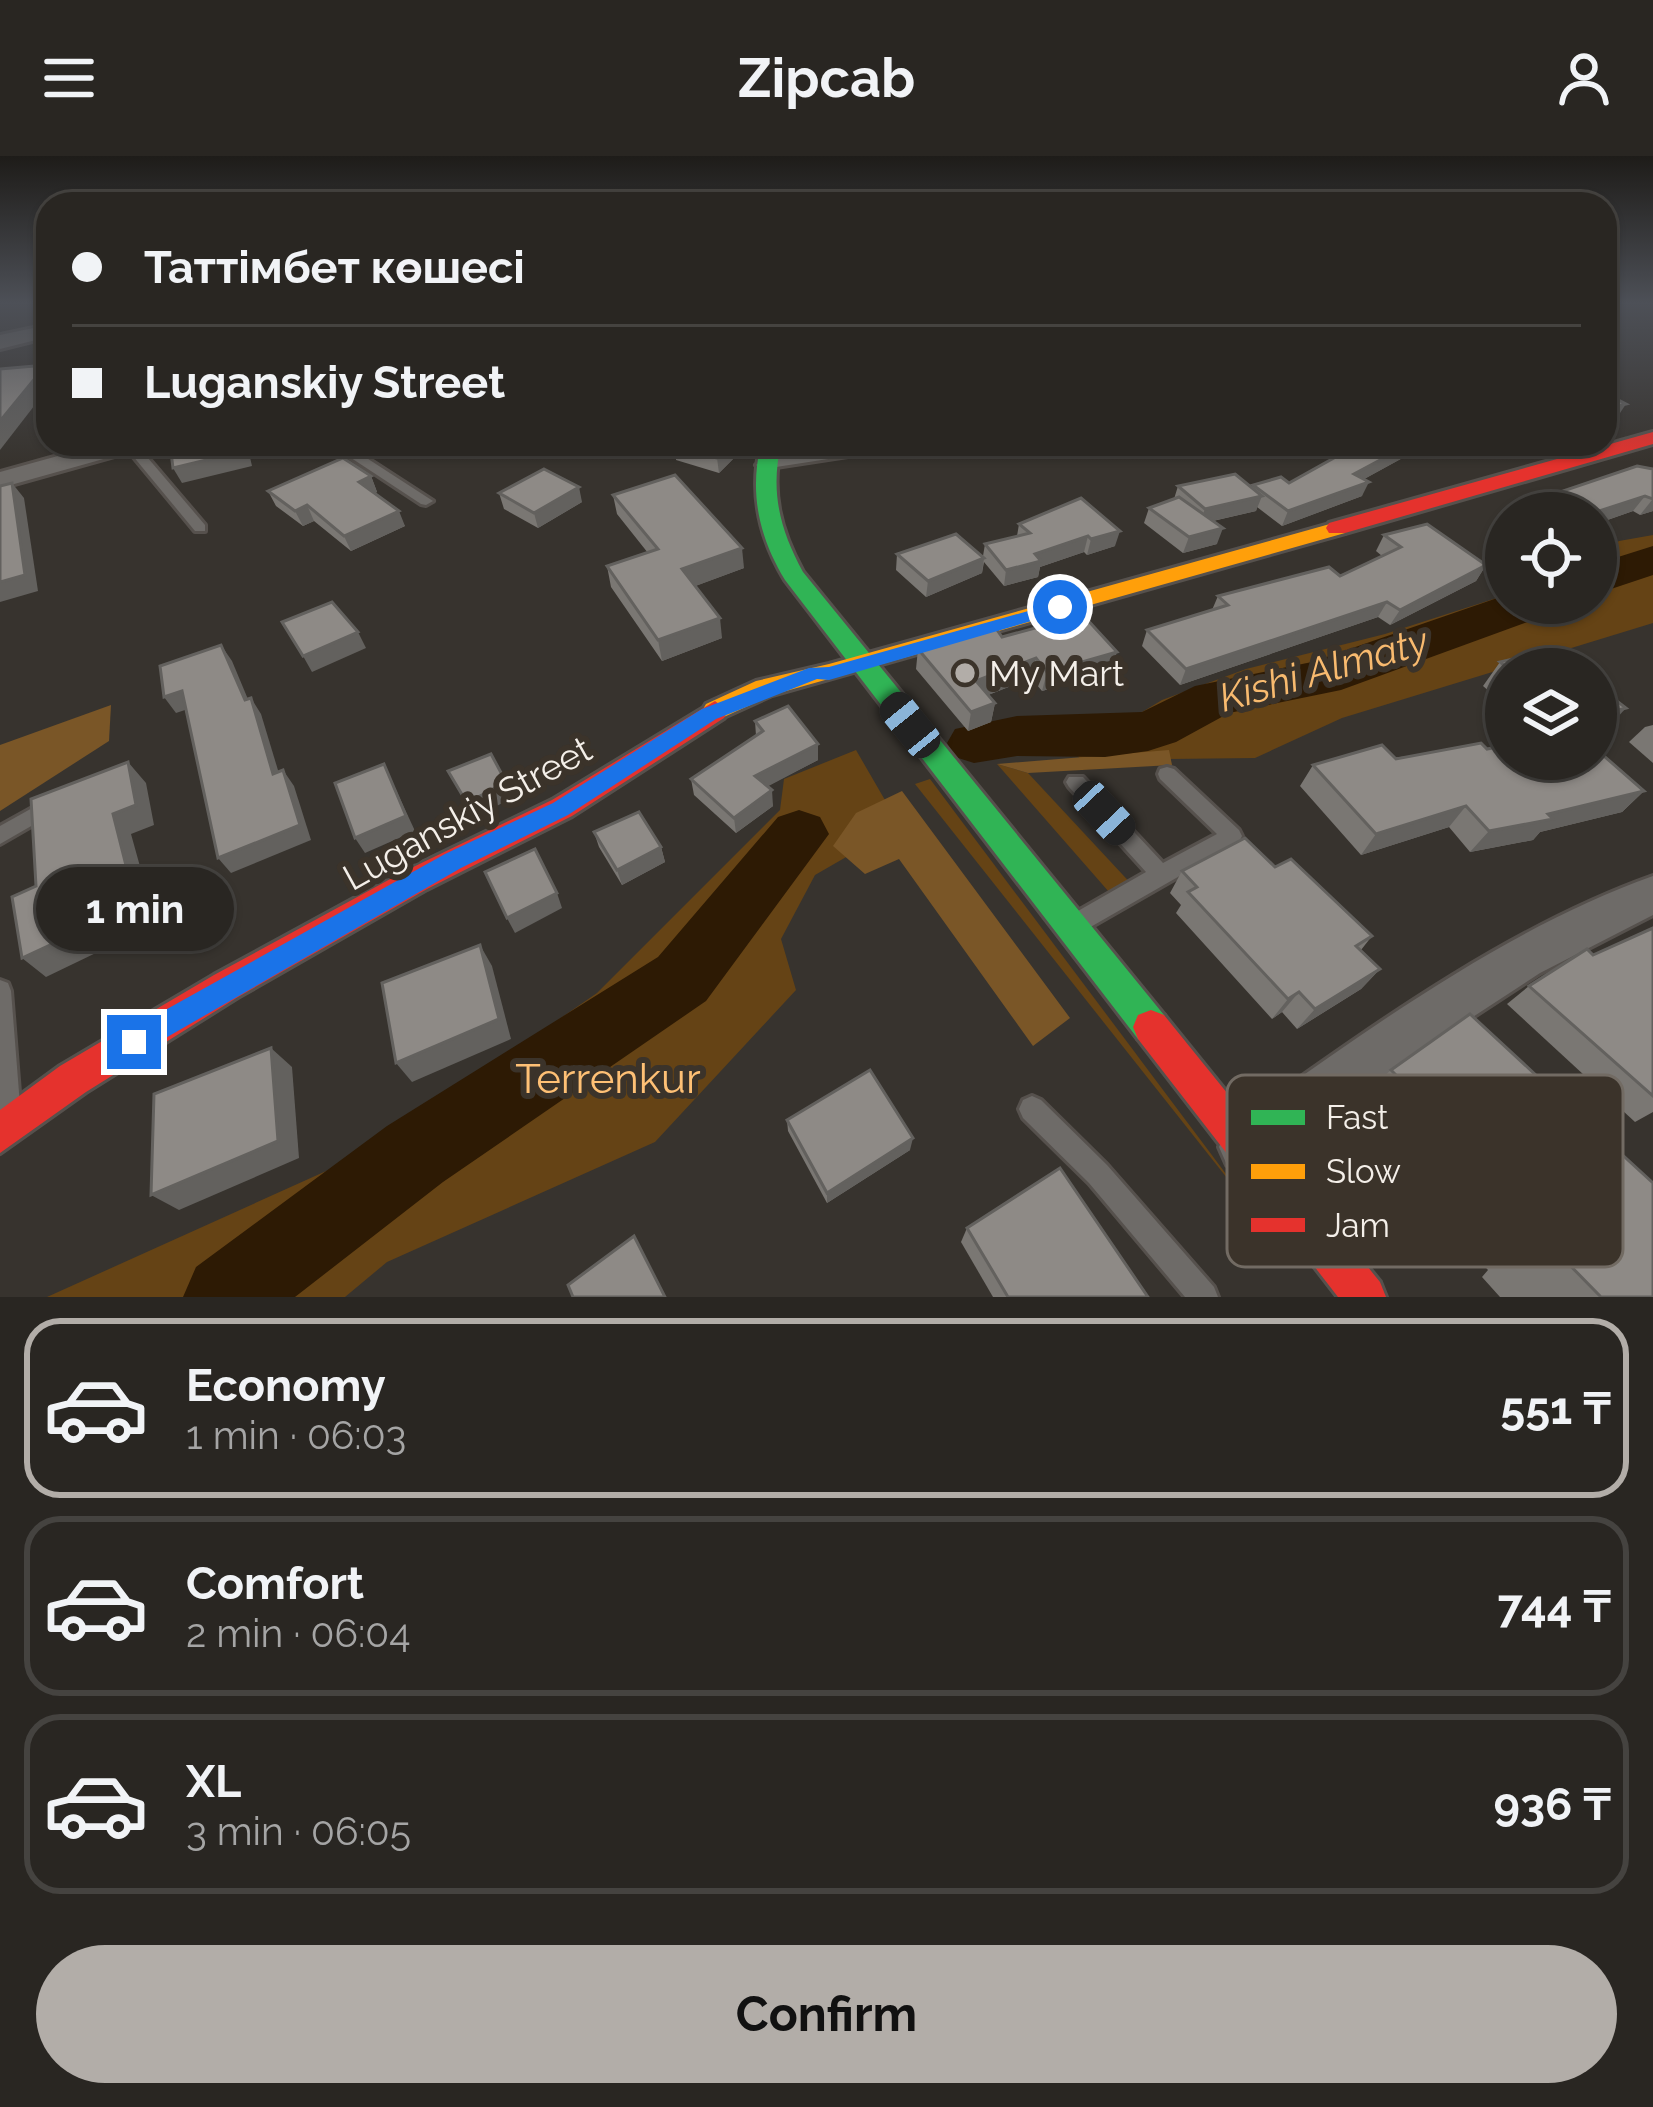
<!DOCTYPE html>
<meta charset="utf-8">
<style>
body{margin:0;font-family:Raleway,sans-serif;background:#312e2a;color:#f1f3f6;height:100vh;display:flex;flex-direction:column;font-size:45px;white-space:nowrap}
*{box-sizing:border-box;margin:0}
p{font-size:39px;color:#a5a5a5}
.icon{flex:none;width:66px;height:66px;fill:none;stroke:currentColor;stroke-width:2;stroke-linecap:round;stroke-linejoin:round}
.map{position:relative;height:1141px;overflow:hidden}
.side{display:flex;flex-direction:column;background:#292622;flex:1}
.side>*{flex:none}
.banner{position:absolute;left:36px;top:36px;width:1581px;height:264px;border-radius:36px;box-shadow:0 3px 9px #0004,0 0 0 3px #454340;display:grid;align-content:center;height:264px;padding:0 36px;background:#292622}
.buttons{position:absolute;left:1485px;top:336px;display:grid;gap:24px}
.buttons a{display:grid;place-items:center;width:132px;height:132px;border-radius:50%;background:#292622;box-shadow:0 3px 9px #0004,0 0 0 3px #454340;font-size:60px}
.end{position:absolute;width:54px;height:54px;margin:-27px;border:15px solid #1a73e8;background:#fff;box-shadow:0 0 0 6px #fff}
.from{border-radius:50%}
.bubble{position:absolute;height:84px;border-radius:42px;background:#292622;box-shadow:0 3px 9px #0004,0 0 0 3px #454340;font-size:39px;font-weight:700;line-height:84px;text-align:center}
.car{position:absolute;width:36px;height:72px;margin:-36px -18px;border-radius:15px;box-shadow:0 0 9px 3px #0007;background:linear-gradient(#222 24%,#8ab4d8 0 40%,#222 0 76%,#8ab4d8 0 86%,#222 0)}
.banner b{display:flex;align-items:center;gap:42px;height:114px;font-size:45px}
.banner b+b{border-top:3px solid #454340}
.banner i{width:30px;height:30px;background:#f1f3f6}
ul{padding:21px 0 0;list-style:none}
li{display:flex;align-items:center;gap:36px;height:180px;margin:0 24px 18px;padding:0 12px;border:6px solid #454340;border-radius:36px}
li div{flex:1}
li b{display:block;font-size:45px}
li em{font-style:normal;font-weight:700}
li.active{border-color:#b2ada8}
li>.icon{width:108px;height:108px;stroke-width:1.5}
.action{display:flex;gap:24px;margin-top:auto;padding:24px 36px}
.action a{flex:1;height:138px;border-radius:72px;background:#b2ada8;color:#111;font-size:48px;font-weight:700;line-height:138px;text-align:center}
header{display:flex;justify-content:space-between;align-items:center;height:156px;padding:0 36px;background:#292622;font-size:54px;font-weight:700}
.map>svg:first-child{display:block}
.green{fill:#654315}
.forest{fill:#7a5627}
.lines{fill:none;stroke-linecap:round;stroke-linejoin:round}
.river{fill:#2d1a04;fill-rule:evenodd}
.lane-casing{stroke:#56514d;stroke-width:6}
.street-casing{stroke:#56514d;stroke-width:6}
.fast-casing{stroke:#56514d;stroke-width:6}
.slow-casing{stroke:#56514d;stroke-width:6}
.jam-casing{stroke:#56514d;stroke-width:6}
.lane{fill:#6e6b68;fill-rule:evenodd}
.street{fill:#6e6b68;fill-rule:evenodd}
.fast{fill:#30b455;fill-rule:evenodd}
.slow{fill:#ff9f0a;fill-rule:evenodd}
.jam{fill:#e5322d;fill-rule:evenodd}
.wall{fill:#7a7773}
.shaded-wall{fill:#63615e}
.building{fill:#8e8a86;stroke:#63615e;stroke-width:3}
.route{fill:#1a73e8}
.poi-dot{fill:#b2ada8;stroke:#3b332a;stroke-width:4.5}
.labels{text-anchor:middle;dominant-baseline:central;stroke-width:12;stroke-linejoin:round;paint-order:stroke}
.poi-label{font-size:36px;fill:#f4efe9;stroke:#3b332a;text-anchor:start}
.street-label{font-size:36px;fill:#f4efe9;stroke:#3b332a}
.water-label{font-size:39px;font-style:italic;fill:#f8ba6f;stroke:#3b332a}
.near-park-label{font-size:42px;fill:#fec075;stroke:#3b332a}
.key{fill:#3b332a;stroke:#726b63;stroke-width:3}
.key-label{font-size:33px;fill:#f4efe9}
</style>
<header><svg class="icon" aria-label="menu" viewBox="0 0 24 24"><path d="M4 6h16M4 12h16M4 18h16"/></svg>Zipcab<svg class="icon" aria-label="person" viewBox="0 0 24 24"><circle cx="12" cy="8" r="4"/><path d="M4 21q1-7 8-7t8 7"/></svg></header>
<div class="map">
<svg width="1653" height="1141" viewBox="0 0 1653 1141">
<rect width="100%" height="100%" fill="#37332e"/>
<g class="green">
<path d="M1653,379v88l-311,95 -87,40 -174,2 -28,-38 71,1 38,-23 84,-31 139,-35 121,-39v8h90v-49l23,-13z"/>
<path d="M856,594l44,76 -85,49 -34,64 15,51 -141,152 -268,120 -42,35h-298l317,-143 233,-161 183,-183 4,-31z"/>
<path d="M997,608l31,9 108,116 -20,11z"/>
<path d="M930,623l335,447 -350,-442z"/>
</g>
<g class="forest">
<path d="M111,549l-2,36 -109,70v-66z"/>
<path d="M1169,594l3,15 -144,8 -31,-9z"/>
<path d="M902,635l168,227 -37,28 -134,-187 -34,15 -32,-28 23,-33z"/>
</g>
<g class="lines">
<g class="river">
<path d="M1653,390v29l-57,19v-30z"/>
<path d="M1506,439v8h50l-7,11 -208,76 -112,23 -53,29 -28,9 -43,6 -88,-1 -43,7 -19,-6 -8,-14 8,-14 62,-13 125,-4 53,-26 117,-24z"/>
<path d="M799,654l21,7 9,17 -123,167 -263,181 -148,115h-112l13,-30 191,-141 271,-169 120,-140z"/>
</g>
<g class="lane-casing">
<g id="lane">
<path d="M123,288h13l69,81v6h-10z"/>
<path d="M330,288h15l88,57 -7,4 -5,-1z"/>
<path d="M875,288h31l-6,4 -137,21 -7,-4 7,-4z"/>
<path d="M1167,611l7,2 65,61 3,6 -3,6 -152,87 -8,3 -8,-3 -3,-7 3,-7 75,-43 -77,-85 -3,-5 3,-5h14l80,86 54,-29 -57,-55 -2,-5 2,-5z"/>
<path d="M52,641l7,3 3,5 -3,5 -59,34v-18z"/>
<path d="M0,824l8,3 3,8 9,114 -4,9 -9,4 -7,-3z"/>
<path d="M1032,940l9,4 66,65 107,122 4,10h-33l-96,-114 -66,-65 -4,-9 4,-9z"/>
</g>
</g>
<g class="street-casing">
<g id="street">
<path d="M48,169v12l-48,12v-14z"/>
<path d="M101,288h42l-4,5 -139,39v-16z"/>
<path d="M1653,720v39l-113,58 -139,91 -138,101 -18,8 -18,-8 -8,-18 8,-18c131,-92 274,-199 426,-253z"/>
</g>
</g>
<g class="fast-casing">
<path id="fast" d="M761,288h20c-11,48 -1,86 22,128l361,443 5,12 -5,12 -13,5 -13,-5 -353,-459c-26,-43 -36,-87 -24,-136z"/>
</g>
<g class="slow-casing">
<path id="slow" d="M1337,366l8,1v10l-573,162 -57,26 -13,-10 4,-7 50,-23 73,-17z"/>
</g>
<g class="jam-casing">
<g id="jam">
<path d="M1653,276v12l-308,89h-16l-3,-5 3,-5z"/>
<path d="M715,545l13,10 -4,7 -152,98 -145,73 -189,108 -152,95 -86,61v-43l60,-44 154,-91 191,-104 147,-71z"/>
<path d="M1151,854l13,5 216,267 6,15h-48l-200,-258 -5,-12 5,-12z"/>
</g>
</g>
<use href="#lane" class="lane"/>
<use href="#street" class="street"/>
<use href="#fast" class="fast"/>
<use href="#slow" class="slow"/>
<use href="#jam" class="jam"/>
</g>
<g class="wall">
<path d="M442,288h59l-45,15z"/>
<path d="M676,288h72l-29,29 -43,-13z"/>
<path d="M1338,288h90l-64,35 -2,17 -80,30 -25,-19 -1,4 -43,10 4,23 -34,9 -39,-30 5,-15 25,-9 4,-13 74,1 1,-2 36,-2 57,-32 -9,-4z"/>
<path d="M1506,288h36l-22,8z"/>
<path d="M1653,313v42l-13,4 -7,-4 -37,13v-11h-51l-5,-3 11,-15z"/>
<path d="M371,320l6,16 -2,1 30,33 -54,25 -37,-30 -11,5 -27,-20 -8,-15z"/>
<path d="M499,337l83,9 -44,26 -34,-19z"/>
<path d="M613,339l131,73 -49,18 27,52 -60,23 -51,-74 -4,-21 41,-13 -31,-39z"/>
<path d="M1081,342l34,48 -28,9 -3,-3 -44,15 -2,10 -34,9 -20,-24 -2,11 -56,24 -30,-27 1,-16 86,2 2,-12 32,-8 2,-12z"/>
<path d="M1384,379l102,30 -10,16 -86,44 -12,-8 -198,68 -38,-39 5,-16 65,-20 6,-14 122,-20 42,-20 -6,-5z"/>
<path d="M1002,481l109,34 -69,20 -11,-13 -43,17 7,8 -4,19 -23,9 -52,-62 2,-20z"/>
<path d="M1500,506l77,7h-71v37l-23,-20z"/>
<path d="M755,565l63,23v16l-51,26 6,20 -37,27 -42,-38 -3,-16 65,-43z"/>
<path d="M1653,569v38l-24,-21 16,-15z"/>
<path d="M1487,593l157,42 -22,21 -82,20 -7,8 -63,12 -21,-25 -88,28 -61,-69 13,-21z"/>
<path d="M594,676l67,15 4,15 -43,23 -23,-38z"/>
<path d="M1275,711l97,69 -11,14 19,19 -19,20 -64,40 -15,-17 -10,7 -96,-106 5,-8 -11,-12 12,-22z"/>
<path d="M1653,772v184l-18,10 -128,-118 22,-18z"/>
<path d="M1391,914l160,19 9,-5 31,42 62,171h-153l-18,-20 6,-7 -51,-56 -11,-2 -14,-16 -1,-11 -68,-73z"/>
<path d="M787,964l123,30 -83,53 -39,-72z"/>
<path d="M967,1072l181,69h-155l-32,-55z"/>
</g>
<g class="shaded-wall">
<path d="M46,209l2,3v20l-48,62v-29z"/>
<path d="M1626,248l-10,15 -11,3v-13z"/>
<path d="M242,288h5l5,22 -70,17 -9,-15z"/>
<path d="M451,288h50l-45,15z"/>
<path d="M732,288h16l-29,29 -2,-15z"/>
<path d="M1410,288h18l-80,44 6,-14z"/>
<path d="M1525,288h17l-22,8z"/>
<path d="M371,320l6,16 -11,5 -7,-15z"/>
<path d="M1369,326l-7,14 -80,30 6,-15z"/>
<path d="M12,327l12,15 14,93 -38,11v-20z"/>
<path d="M579,331l3,15 -44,26 -4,-15z"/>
<path d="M1262,340l-6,15 -57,13 6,-15z"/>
<path d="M1645,340l-12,15 -37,13v-11z"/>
<path d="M1653,343v12l-13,4 12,-15z"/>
<path d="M307,349l7,16 -11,5 -8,-15z"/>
<path d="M399,355l6,15 -54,25 -7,-15z"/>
<path d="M1223,372l-6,16 -34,9 6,-16z"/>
<path d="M1120,375l-5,15 -28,9 4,-16z"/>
<path d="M1088,380l-4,16 -44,15 -2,10 -34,9 2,-16 29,-16z"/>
<path d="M742,392l2,20 -59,22 -3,-21z"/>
<path d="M984,402l-2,15 -56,24 2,-16z"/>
<path d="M1486,409l-10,16 -86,44 10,-15z"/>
<path d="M1387,446l-9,15 -198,68 6,-16z"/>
<path d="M720,462l2,20 -60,23 -4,-21z"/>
<path d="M358,476l8,16 -54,24 -9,-16z"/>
<path d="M221,489l11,16 23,55 -10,-16z"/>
<path d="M1117,496l-6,19 -69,20 5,-19z"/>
<path d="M1036,502l-5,20 -58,23 3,-20z"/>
<path d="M182,535l12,16 -18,6 -12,-16z"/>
<path d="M251,542l10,16 23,76 -11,-16z"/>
<path d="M995,547l-4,19 -23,9 3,-19z"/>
<path d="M1626,552l-22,24 -8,2v-18z"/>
<path d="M818,588v16l-61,32 -2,-16z"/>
<path d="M128,606l18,21 8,42 -23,9 25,90 -110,53 -24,-19 91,-144z"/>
<path d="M384,608l31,67 -50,22 -10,-15z"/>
<path d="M283,614l11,16 17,54 -80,33 -13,-15z"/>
<path d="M506,626l6,16 -38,20 -7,-15z"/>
<path d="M772,634l1,16 -37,27 -2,-15z"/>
<path d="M1644,635l-22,21 -82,20 -7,8 -63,12 19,-21 59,-17z"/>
<path d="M1466,650l-17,21 -88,28 15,-21z"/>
<path d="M661,691l4,15 -43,23 -5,-15z"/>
<path d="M557,737l5,15 -47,25 -8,-15z"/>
<path d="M480,789l12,21 19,73 -99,43 -16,-19z"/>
<path d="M1380,813l-19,20 -64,40 18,-20z"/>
<path d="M1299,836l-17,20 -10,7 16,-20z"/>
<path d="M271,892l21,19 7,91 -120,52 -28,-15z"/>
<path d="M913,982l-3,12 -83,53v-10z"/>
</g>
<g class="building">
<path d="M46,209l-46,56v-52z"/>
<path d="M1605,237l21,11 -21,5z"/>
<path d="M176,288h66l2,7 -71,17 -3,-23z"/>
<path d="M676,288h56l-15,14 -43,-13z"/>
<path d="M1359,288h51l-56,30 15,8 -81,29 -35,-26 28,-8 8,6z"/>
<path d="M343,302l28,18 -12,6 40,29 -55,25 -37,-31 -12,6 -27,-20z"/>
<path d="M1637,310l16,3v30l-8,-3 -52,17h-10l-32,-18z"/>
<path d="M544,313l35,18 -45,26 -35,-20z"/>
<path d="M1235,318l27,22 -57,13 -27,-23z"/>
<path d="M675,319l67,73 -60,21 38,49 -62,22 -51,-74 51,-17 -45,-54z"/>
<path d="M12,327l13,92 -25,7v-96z"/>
<path d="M1179,341l44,31 -34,9 -40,-29z"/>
<path d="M1081,342l39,33 -29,8 -3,-3 -53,18 6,7 -35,9 -21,-26 45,-11 -11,-9z"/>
<path d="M1427,368l59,41 -86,45 -13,-8 -201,67 -39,-39 81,-25 -10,-9 111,-29 11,9 61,-29 -17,-12z"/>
<path d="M956,378l28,24 -56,23 -31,-27z"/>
<path d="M332,446l26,30 -55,24 -21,-34z"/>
<path d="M1083,459l34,37 -70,20 -11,-14 -60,23 19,22 -24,9 -53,-63 77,-22 7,10z"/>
<path d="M221,489l24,55 6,-2 22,76 10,-4 17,55 -82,33 -36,-167 -18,6 -4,-31z"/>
<path d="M1552,494l25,19h-68l-9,-7z"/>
<path d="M1596,529l30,23 -30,8z"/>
<path d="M788,550l30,38 -63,32 17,14 -38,28 -43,-39 72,-48 -8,-10z"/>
<path d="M1481,587l6,6 19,-4v14h90v-10l48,42 -96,23 5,5 -64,12 -23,-25 -90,28 -63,-69 69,-20 14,14z"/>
<path d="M491,598l15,28 -39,21 -19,-32z"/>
<path d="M128,606l8,43 -23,9 23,91 -114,53 -10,-61 24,-11 -5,-87z"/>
<path d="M384,608l22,52 -51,22 -20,-55z"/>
<path d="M639,656l22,35 -44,23 -23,-38z"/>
<path d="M1245,682l30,29 16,-8 81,77 -16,10 24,23 -65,40 -16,-17 -11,7 -100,-107 9,-5 -15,-16z"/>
<path d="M535,693l22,44 -50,25 -22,-46z"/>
<path d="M1653,772v168l-124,-110 58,-37 6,6z"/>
<path d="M480,789l19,74 -103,44 -14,-80z"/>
<path d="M1470,858l82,76 8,-6 39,35 -8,7 62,57v114h-52l-50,-51 7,-7 -59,-61 -12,-1 -17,-18 -2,-11 -77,-78z"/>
<path d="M271,892l7,93 -127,54 3,-101z"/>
<path d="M870,914l43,68 -86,55 -40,-73z"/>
<path d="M1060,1012l88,129h-140l-41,-69z"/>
<path d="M634,1080l31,61h-92l-5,-12z"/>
</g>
<linearGradient id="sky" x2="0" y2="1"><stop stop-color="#1e1c19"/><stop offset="0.48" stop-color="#4d5057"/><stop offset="1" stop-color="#4d5057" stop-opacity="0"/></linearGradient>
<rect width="1653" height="306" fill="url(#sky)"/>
<path class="route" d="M1060,446l6,1v8l-237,69 -12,-1 -101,40 -148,96 -107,53 -318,183 -9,4 -10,-4 -3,-9 3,-9 321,-179 108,-51 149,-94 107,-41 20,-1z"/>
<circle class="poi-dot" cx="965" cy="517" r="12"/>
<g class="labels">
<g class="poi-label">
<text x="989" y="517">My Mart</text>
</g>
<g class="street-label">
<text transform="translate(467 657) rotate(-29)">Luganskiy Street</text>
</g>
<g class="water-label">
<text transform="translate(1323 513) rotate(-16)">Kіshі Almaty</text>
</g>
<g class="near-park-label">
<text x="608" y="922">Terrenkur</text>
</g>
</g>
<rect x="1227" y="919" width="396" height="192" rx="18" class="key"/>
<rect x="1251" y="954" width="54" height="15" fill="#30b455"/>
<rect x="1251" y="1008" width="54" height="15" fill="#ff9f0a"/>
<rect x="1251" y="1062" width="54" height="14" fill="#e5322d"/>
<g class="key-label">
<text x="1326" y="973">Fast</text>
<text x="1326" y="1027">Slow</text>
<text x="1326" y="1081">Jam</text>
</g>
</svg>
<div class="buttons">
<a><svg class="icon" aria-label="locate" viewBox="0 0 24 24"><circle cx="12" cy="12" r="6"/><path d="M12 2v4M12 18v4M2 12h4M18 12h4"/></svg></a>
<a><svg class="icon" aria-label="layers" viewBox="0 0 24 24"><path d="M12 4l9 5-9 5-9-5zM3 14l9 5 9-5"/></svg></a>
</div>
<i class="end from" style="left:1060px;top:451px"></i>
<i class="end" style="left:134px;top:886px"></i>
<div class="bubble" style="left:36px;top:711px;width:198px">1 min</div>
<i class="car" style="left:910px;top:569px;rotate:321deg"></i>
<i class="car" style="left:1104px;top:657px;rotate:137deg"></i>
<div class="banner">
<b><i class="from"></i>Таттімбет көшесі</b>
<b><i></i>Luganskiy Street</b>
</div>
</div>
<section class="side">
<ul>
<li class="active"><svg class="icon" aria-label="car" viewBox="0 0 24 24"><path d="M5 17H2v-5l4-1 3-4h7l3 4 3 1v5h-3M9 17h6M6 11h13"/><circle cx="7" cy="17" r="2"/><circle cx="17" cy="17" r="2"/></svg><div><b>Economy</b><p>1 min · 06:03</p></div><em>551 ₸</em></li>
<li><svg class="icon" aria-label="car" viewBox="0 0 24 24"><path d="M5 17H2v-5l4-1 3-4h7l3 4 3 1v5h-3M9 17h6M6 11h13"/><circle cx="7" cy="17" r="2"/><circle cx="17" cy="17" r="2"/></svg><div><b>Comfort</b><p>2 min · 06:04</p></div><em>744 ₸</em></li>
<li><svg class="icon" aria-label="car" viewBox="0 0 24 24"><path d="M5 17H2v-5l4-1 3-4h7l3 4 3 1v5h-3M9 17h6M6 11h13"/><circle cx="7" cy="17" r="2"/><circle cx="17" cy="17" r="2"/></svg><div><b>XL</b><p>3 min · 06:05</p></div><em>936 ₸</em></li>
</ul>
<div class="action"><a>Confirm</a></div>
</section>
